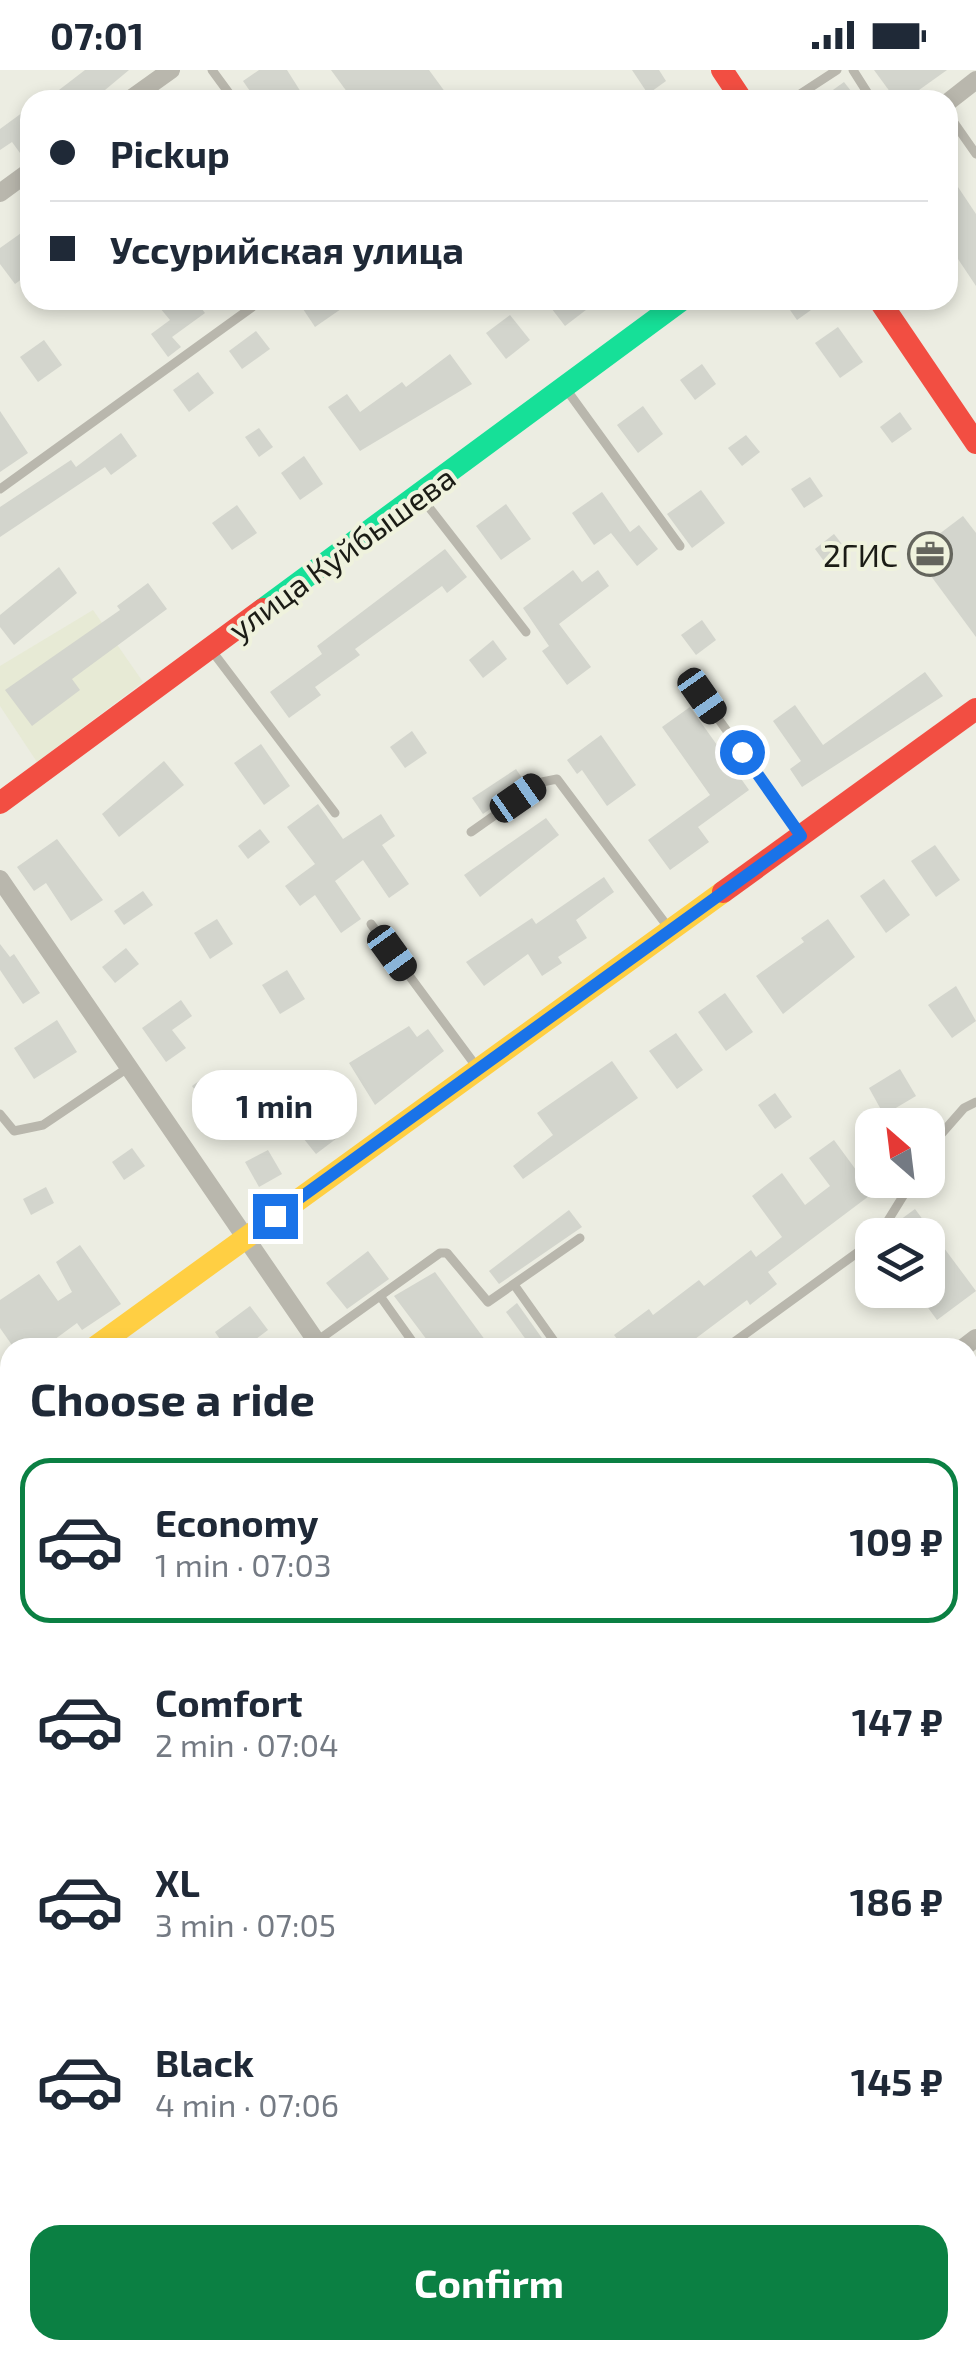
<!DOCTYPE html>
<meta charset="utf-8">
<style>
body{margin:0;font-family:"Exo 2",sans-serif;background:#f6f6f7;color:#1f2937;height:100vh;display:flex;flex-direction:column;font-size:38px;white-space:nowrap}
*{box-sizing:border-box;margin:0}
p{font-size:32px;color:#747a83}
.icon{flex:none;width:55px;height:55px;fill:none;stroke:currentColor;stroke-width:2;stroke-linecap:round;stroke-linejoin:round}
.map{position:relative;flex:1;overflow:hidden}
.sheet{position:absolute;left:0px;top:1268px;width:978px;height:1022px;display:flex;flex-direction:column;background:#fff;border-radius:30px 30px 0 0;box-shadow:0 5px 15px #0003}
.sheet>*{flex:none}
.hud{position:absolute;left:20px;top:20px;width:938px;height:220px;border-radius:30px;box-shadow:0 5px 15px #0003;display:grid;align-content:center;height:220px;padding:0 30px;background:#fff}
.needle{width:65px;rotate:332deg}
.fabs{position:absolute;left:855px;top:1038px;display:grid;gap:20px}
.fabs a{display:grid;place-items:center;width:90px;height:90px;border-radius:20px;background:#fff;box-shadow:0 5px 15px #0003;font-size:50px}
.end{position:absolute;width:45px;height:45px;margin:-22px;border:12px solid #1a73e8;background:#fff;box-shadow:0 0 0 5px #fff}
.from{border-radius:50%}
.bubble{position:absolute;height:70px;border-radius:30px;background:#fff;box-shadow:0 5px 15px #0003;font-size:32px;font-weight:700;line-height:70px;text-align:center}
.car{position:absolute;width:30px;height:60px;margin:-30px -15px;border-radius:12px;box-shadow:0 0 8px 2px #0007;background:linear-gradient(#222 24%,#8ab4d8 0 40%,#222 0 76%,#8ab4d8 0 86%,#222 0)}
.hud b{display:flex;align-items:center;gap:35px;height:95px;font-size:38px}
.hud b+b{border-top:2px solid #e0e1e3}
.hud i{width:25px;height:25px;background:#1f2937}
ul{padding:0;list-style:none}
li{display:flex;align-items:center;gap:30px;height:165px;margin:0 20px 15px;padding:0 10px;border:5px solid transparent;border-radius:30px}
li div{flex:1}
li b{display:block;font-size:38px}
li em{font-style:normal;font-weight:700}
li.on{border-color:#0b8043}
li>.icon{width:90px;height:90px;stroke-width:1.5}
h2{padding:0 30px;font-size:45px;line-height:120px}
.primary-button{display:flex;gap:20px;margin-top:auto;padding:20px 30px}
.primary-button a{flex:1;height:115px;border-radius:30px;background:#0b8043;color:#fff;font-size:40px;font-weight:700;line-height:115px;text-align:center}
.status{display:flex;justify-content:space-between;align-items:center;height:70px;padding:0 50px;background:#fff;direction:ltr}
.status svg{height:28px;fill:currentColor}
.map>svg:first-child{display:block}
.built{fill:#e7ead5}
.building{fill:#d3d5cd}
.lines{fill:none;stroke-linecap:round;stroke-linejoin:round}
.path{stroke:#abaaa2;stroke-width:4;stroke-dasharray:8 8;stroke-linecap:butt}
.lane{stroke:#b9b7ad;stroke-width:9}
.street{stroke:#b9b7ad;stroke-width:18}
.fast{stroke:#16e098;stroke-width:22}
.slow{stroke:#ffcf43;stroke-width:22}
.jam{stroke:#f24e42;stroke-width:22}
.route{stroke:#1a73e8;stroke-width:12}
.labels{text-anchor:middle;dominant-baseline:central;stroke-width:8;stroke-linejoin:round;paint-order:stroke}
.street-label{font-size:32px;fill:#1b1c15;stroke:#eff2dd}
.poi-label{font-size:32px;fill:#1b1c15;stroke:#eff2dd;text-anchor:end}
</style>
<div class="status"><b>07:01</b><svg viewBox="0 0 49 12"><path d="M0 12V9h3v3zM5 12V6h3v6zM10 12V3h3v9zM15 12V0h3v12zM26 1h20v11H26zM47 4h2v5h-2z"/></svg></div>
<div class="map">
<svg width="976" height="2289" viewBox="0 0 976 2289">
<rect width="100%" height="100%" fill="#ecede2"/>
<g class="built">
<path d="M93,540l50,72 -106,80 -37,-56v-40z"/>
<path d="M746,2280h50l6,9h-68z"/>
</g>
<g class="building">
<path d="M85,0h44l-36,30h-47z"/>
<path d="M259,0h28l19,30h-50l-13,-19z"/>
<path d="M331,0h98l22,30h-98z"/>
<path d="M632,0h27l7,11 -18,13z"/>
<path d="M874,0h73l-42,30h-9z"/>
<path d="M844,12l14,18h-39z"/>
<path d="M30,37v39l-10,7 -8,-11 -12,8v-21z"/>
<path d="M948,102l28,42v72l-28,-42z"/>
<path d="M24,161l6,8v34l-15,11 -15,-20v-16z"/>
<path d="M171,230h24l10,13 -33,24 9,10 -13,10 -17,-23 19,-14 -10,-12z"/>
<path d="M297,230h57l-39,27z"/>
<path d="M545,230h54l-34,26z"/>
<path d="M783,230h42l-28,20z"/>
<path d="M510,245l20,25 -24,19 -20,-26z"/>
<path d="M838,257l25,35 -23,16 -25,-35z"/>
<path d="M256,261l14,18 -28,20 -13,-18z"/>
<path d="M44,270l18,25 -24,17 -18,-25z"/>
<path d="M450,284l22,30 -112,67 -32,-44 19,-13 13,18 42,-30 4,5z"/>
<path d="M702,294l14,20 -21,16 -15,-20z"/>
<path d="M198,302l16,21 -25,19 -16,-22z"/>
<path d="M643,336l20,28 -25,19 -21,-28z"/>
<path d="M0,341l28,42 -28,19z"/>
<path d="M900,342l12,17 -20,14 -12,-16z"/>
<path d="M259,358l14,19 -14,10 -14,-20z"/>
<path d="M121,363l16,23 -26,19 -6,-8 -105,70v-30l71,-47 5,7z"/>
<path d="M746,365l14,17 -18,14 -14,-18z"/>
<path d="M304,386l19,28 -23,16 -19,-27z"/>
<path d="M810,407l13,19 -19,12 -13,-19z"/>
<path d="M701,420l24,33 -33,25 -25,-34z"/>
<path d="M602,422l28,40 9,-7 19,24 -21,17 -26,-33 -17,12 -22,-32z"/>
<path d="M506,434l25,35 -30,21 -25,-34z"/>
<path d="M237,435l20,28 -25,17 -20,-27z"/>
<path d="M963,446l13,17v104l-62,-84z"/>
<path d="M834,464l15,19 -20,15 -14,-19z"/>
<path d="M445,479l22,28 -20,16 -5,-7 -87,63 5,6 -45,32 6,8 -32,23 -19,-26 52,-38 -5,-8z"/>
<path d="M59,497l18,26 -63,52 -14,-18v-12z"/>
<path d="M573,500l9,12 16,-12 11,16 -50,38 32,43 -24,18 -25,-34 7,-5 -26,-38z"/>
<path d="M148,513l19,26 -95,70 8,11 -48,36 -27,-36 115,-80 -3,-4z"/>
<path d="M702,550l14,20 -20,15 -15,-20z"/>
<path d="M493,570l14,19 -24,19 -14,-18z"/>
<path d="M925,602l18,24 -141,91 -12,-18 11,-8 -28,-40 22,-16 28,40z"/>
<path d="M690,637l59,83 -51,37 11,15 -39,28 -22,-30 62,-45 -48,-68z"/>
<path d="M412,661l15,22 -22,15 -15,-21z"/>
<path d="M601,665l35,50 -29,21 -25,-36 -5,4 -10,-14z"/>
<path d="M261,674l29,42 -26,19 -30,-42z"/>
<path d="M164,691l20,24 -65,52 -17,-23z"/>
<path d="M516,699l10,15 -43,30 -11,-16z"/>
<path d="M318,734l25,35 38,-25 14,22 -13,9 27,39 -20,14 -26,-38 -28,21 26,38 -20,14 -26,-38 -15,11 -15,-20 30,-22 -28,-37z"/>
<path d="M546,748l13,17 -79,62 -16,-22z"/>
<path d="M260,759l10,13 -22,17 -10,-13z"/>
<path d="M57,769l46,61 -32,21 -25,-38 -12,8 -17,-24z"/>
<path d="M935,775l25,35 -24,17 -25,-36z"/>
<path d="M604,807l10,15 -38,28 11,18 -29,19 4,6 -20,13 -14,-22 -44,32 -18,-24 66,-44 4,6z"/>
<path d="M884,809l26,36 -24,18 -26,-37z"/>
<path d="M143,821l10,14 -29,20 -10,-14z"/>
<path d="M217,849l16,25 -23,15 -16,-26z"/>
<path d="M828,849l27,38 -72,57 -27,-38 48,-34 -3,-4z"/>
<path d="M0,874l10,13 4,-3 26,39 -17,11 -23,-34z"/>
<path d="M126,878l13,16 -24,19 -13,-16z"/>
<path d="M287,900l18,29 -25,15 -18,-29z"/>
<path d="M956,916l20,35 -24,17 -24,-33z"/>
<path d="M725,923l28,39 -27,19 -28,-39z"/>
<path d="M181,930l11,16 -20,14 14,18 -20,14 -24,-34z"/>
<path d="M57,950l20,32 -43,27 -20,-31z"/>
<path d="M409,956l8,11 11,-8 16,22 -69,54 -26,-42z"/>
<path d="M676,963l27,37 -26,19 -28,-38z"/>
<path d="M612,991l26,37 -115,81 -10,-13 40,-31 -16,-22z"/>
<path d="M900,999l16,27 -32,19 -15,-27z"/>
<path d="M211,1002l13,18 -19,14 -13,-18z"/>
<path d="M775,1023l17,24 -17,12 -17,-24z"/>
<path d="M320,1038l21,27 -25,19 -21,-26z"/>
<path d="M834,1070l39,53 -105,79 9,12 -27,21 -3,-5 -64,48h-59l-10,-13 35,-26 4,6 46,-35 5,6 47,-36 5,7 26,-20 -30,-41 30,-23 23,32 25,-19 -21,-28z"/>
<path d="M132,1078l13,18 -21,14 -12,-18z"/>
<path d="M268,1080l14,24 -23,13 -14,-25z"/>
<path d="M46,1117l8,16 -23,12 -8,-16z"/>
<path d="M915,1139l61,82 -39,29 -22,-30h13v-15l8,-6 -8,-12v-22h-17l-11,-15z"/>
<path d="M569,1140l13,17 -83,57 -10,-13z"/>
<path d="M80,1175l41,59 -39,26 -5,-7 -34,25h-29l-14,-20v-28l39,-26 19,27 14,-9 -16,-30z"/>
<path d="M368,1181l21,28 -42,30 -21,-26z"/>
<path d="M435,1202l56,76h-58l-39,-52z"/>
<path d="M517,1233l32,45h-17l-26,-36z"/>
<path d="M250,1236l18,24 -24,18h-18l-11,-16z"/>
</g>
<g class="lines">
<g class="path">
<path d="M0,2052l10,14"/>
<path d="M968,2271l8,12"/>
<path d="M158,2280l6,9"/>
<path d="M230,2280l6,9"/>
<path d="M521,2289l12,-9"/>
</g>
<g class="lane">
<path d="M212,0l22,30"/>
<path d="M853,0l19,30"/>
<path d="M791,30l46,-30"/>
<path d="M948,44l28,40"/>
<path d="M566,319l114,157"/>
<path d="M0,419l262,-189"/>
<path d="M421,427l105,135"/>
<path d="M212,581l123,162"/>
<path d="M702,626l98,137"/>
<path d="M471,762l71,-50 15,-3 111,148"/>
<path d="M371,854l105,142"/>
<path d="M0,1044l14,17 29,-6 86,-58"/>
<path d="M928,1079l36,-41 12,-6"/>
<path d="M879,1165l34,-55"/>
<path d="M515,1216l44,62"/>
<path d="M380,1226l37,52"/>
<path d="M317,1271l123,-88h7l41,49 92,-64"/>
<path d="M726,1278l146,-106"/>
<path d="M968,1462l8,11"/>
<path d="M0,1566l10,15"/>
<path d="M0,1784l10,14"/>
<path d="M968,2022l8,12"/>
<path d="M0,2118l10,-7"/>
<path d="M968,2224l8,-6"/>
<path d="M405,2280l8,9"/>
<path d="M803,2280l7,9"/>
<path d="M685,2289l13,-9"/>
<path d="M872,2289l13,-9"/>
</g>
<g class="street">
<path d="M129,30l42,-30"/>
<path d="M948,32l28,-22"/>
<path d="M0,123l30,-22"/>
<path d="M0,809l321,469"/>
<path d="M963,1278l13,-10"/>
<path d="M0,1346l10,-7"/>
<path d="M0,1967l10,-8"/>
<path d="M968,2230l8,12"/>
</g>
<path class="fast" d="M263,539l419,-309"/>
<g class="slow">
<path d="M94,1278l629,-456"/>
<path d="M190,2280l7,9"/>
<path d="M457,2289l12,-9"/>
</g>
<g class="jam">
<path d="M722,0l20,30"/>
<path d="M879,230l97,143"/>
<path d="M0,733l263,-194"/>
<path d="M723,822l253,-183"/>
<path d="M968,1912l8,-6"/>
<path d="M0,2005l10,15"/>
</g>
</g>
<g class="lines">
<path class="route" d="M275,1146l526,-380 -59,-84"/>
</g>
<defs>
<g id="office-ring" transform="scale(2.25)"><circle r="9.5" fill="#eff2dd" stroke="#64655d" stroke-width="1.5"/><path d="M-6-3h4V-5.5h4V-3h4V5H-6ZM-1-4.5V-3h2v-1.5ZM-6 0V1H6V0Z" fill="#64655d"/></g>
</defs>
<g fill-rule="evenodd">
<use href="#office-ring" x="930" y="484"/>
</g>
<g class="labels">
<g class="street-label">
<text transform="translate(341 482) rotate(-36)">улица Куйбышева</text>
</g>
<g class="poi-label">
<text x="898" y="484">2ГИС</text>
</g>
</g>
</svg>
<div class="fabs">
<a><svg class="needle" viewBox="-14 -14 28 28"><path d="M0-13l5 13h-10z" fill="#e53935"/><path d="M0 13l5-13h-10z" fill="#747a83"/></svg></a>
<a><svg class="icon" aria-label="layers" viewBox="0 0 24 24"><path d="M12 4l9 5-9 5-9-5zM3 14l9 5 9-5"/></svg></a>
</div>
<i class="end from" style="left:742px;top:682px"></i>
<i class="end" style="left:275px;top:1146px"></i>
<div class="bubble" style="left:192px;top:1000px;width:165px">1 min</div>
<i class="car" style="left:702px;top:626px;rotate:145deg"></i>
<i class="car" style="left:518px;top:728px;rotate:55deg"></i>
<i class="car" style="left:392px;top:883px;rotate:144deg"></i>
<div class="hud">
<b><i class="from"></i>Pickup</b>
<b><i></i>Уссурийская улица</b>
</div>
<section class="sheet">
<h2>Choose a ride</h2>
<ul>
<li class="on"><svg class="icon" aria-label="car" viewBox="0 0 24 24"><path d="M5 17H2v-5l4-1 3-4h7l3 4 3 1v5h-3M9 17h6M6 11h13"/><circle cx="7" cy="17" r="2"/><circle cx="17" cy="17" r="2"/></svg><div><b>Economy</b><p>1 min · 07:03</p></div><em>109 ₽</em></li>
<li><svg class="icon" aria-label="car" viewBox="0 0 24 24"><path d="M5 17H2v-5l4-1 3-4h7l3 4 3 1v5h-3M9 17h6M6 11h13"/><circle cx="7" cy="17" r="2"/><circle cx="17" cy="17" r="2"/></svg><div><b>Comfort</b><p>2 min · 07:04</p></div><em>147 ₽</em></li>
<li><svg class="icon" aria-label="car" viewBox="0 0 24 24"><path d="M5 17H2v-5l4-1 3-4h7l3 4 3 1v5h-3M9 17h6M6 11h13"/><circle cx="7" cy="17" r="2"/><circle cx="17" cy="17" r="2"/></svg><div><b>XL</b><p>3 min · 07:05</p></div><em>186 ₽</em></li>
<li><svg class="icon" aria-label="car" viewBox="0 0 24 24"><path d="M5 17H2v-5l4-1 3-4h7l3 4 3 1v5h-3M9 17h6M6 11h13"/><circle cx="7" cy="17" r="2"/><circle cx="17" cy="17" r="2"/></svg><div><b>Black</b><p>4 min · 07:06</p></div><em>145 ₽</em></li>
</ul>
<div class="primary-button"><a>Confirm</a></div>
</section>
</div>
